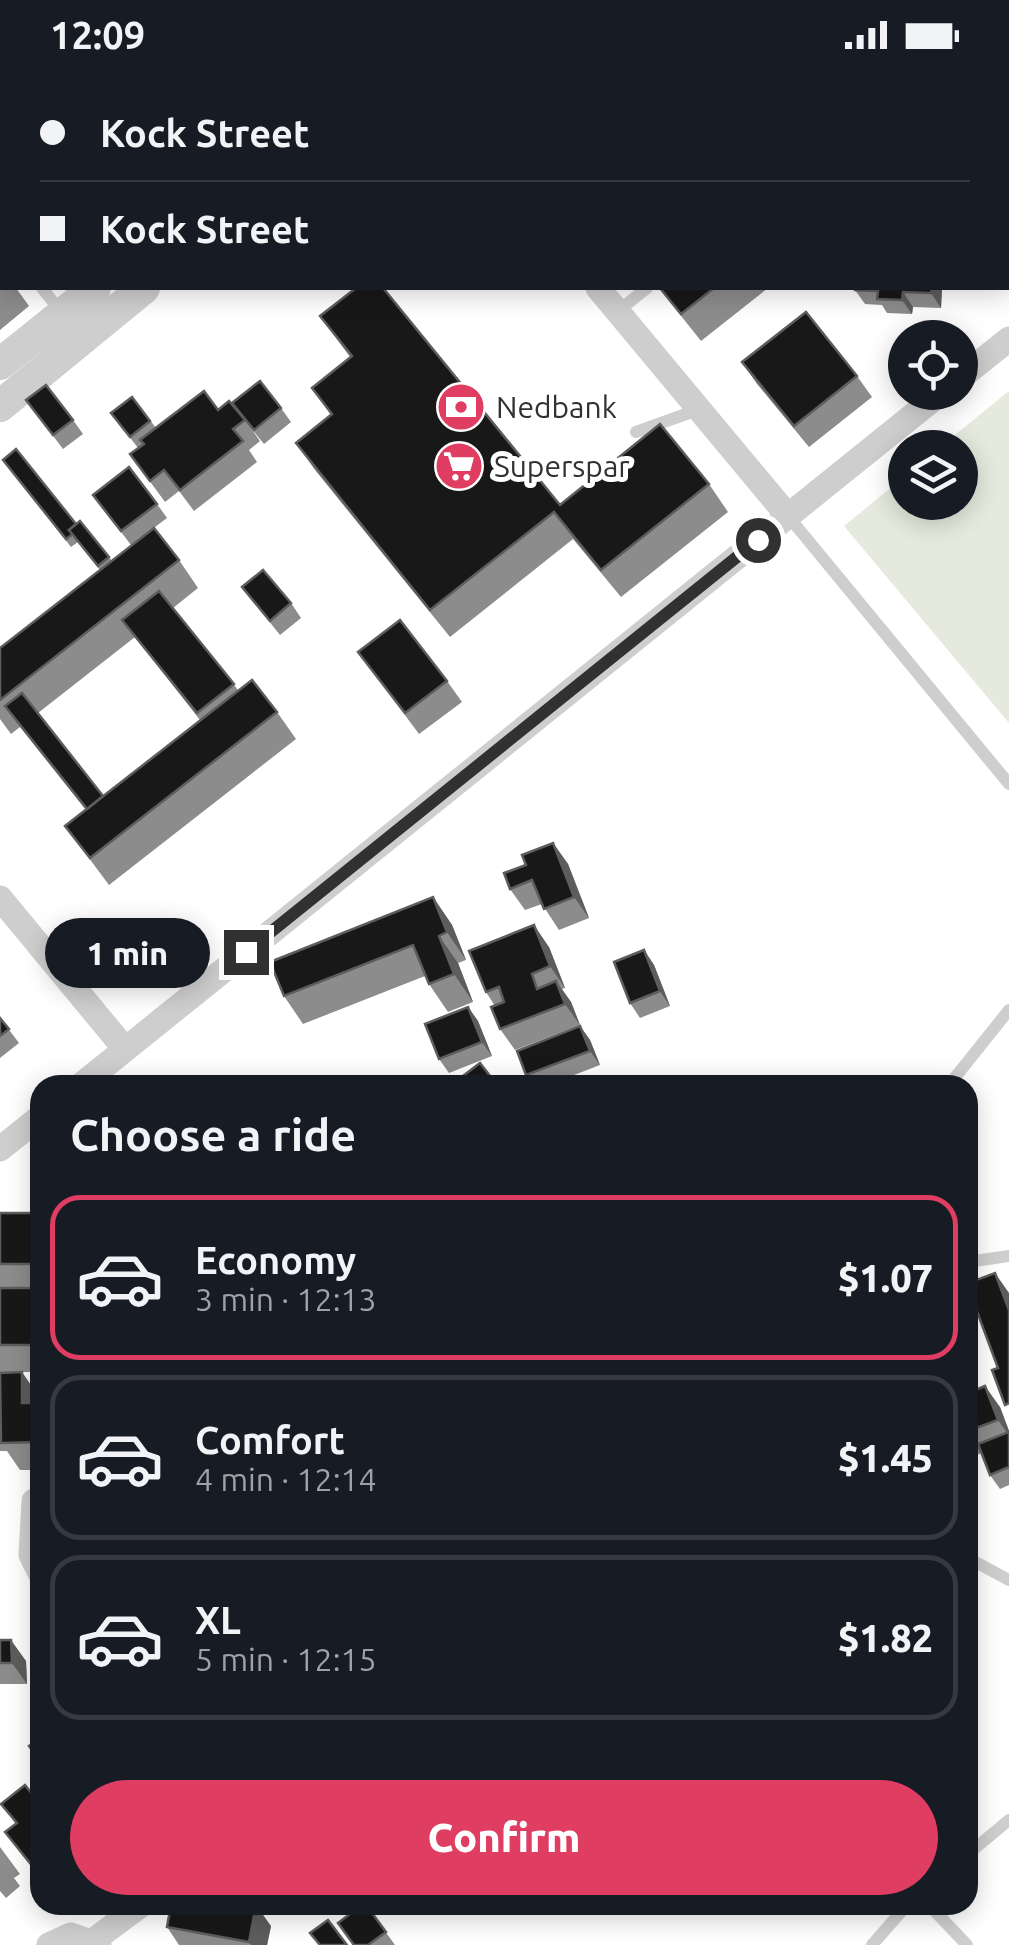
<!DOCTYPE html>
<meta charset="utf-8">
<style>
body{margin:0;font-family:Ubuntu,sans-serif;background:#242831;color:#f1f3f6;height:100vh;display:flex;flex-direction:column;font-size:38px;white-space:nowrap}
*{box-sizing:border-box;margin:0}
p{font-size:32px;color:#9ea1a6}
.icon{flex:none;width:55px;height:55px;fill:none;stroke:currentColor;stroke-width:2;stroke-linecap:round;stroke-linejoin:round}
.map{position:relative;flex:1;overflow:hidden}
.side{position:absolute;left:30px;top:1005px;width:948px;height:840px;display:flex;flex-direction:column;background:#171b24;border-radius:30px;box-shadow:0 5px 25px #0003}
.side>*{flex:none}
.top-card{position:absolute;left:0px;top:0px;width:1010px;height:220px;box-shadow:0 5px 25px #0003;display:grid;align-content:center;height:220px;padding:0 40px;background:#171b24}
.controls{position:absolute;left:888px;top:250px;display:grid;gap:20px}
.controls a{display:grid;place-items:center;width:90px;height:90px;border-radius:50%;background:#171b24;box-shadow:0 5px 25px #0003;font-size:50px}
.end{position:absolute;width:45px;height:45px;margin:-22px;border:12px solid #313131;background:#fff;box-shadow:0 0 0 5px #fff}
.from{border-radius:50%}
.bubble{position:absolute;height:70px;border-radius:35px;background:#171b24;box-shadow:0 5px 25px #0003;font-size:32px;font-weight:800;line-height:70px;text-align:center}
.top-card b{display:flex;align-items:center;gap:35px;height:95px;font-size:38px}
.top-card b+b{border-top:2px solid #363941}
.top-card i{width:25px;height:25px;background:#f1f3f6}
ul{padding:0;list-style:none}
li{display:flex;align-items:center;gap:30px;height:165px;margin:0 20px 15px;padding:0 20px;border:5px solid #363941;border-radius:30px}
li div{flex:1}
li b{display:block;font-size:38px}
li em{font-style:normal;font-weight:800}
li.active{border-color:#df3d62}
li>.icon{width:90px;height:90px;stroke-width:1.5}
h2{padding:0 40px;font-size:45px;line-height:120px}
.action{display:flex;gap:20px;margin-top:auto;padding:20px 40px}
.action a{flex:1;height:115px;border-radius:60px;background:#df3d62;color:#fff;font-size:40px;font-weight:800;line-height:115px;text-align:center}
.status{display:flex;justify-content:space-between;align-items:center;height:70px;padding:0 50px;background:#171b24;direction:ltr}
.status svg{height:28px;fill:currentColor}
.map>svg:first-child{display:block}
.green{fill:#e6eade}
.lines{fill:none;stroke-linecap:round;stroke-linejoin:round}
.service{stroke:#cecece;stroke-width:12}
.minor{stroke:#cecece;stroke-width:25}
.tertiary{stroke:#cecece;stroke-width:32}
.wall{fill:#8c8c8c;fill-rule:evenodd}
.shaded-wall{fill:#5d5d5d}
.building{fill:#181818;stroke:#5d5d5d;stroke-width:2.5}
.route{stroke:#313131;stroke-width:12}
.labels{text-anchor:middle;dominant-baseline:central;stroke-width:10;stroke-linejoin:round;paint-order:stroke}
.poi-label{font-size:30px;fill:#313131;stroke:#fff;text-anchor:start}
</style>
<div class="status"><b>12:09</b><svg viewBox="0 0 49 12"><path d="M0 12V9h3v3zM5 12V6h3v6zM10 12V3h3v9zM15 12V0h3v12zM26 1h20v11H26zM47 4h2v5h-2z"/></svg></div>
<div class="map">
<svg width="1009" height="1875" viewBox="0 0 1009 1875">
<rect width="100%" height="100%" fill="#fff"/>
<path class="green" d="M1009,321v332l-165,-197 61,-50v26h55v-54l-20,-1z"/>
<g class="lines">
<g class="service">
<path d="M522,0l1,2"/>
<path d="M822,0l2,2"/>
<path d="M982,0l2,2"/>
<path d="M1008,30l1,2"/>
<path d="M0,86l2,-2"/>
<path d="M0,179l2,1"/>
<path d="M42,218l20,25"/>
<path d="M618,241l29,-23"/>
<path d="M636,362l64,-23"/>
<path d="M788,446l221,268"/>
<path d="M949,1015l60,-75"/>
<path d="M968,1192l41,-6"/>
<path d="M968,1488l41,22"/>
<path d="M968,1784l41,-34"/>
<path d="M929,1835l38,40"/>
<path d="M872,1875l35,-40"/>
</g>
<g class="minor">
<path d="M598,218l190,228"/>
<path d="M960,308l49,-39"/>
<path d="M0,828l125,151"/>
<path d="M81,1015l861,-693"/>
<path d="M0,1079l40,-32"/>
<path d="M34,1431l-3,54 9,18"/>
<path d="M94,1870l47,-35"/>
<path d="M49,1875l22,-10 28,10"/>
</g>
<g class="tertiary">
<path d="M360,2l3,-2"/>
<path d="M416,2l3,-2"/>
<path d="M0,294l95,-76"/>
<path d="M0,336l144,-118"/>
</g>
</g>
<g class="wall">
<path d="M0,0h99l2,2h-99v44l-2,1z"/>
<path d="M121,0h76l1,2h-75z"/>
<path d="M217,0h46l-3,2h-41z"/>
<path d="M701,0h99l2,2h-99z"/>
<path d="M1008,117l1,2v50l-1,1z"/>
<path d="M0,196l2,3v19h14l13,18 -29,24z"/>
<path d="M659,218h109l-67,53z"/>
<path d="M942,218l-1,20 -28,-1 -1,7 -25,-1 -5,-8 -17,-1 -10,-14z"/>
<path d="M320,246l240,189 149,-21 19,28 -107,85 -48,-58 -123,98 -135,-167 -19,-27 35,-28 -19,-27 38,-31z"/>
<path d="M742,292l115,14 15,21 -63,50 -52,-63z"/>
<path d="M132,327l24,31 62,-18 63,-2 10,14 -27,22 -14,-17 10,14 -11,9 8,12 -63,49 -15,-20 -14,11 -35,-48 8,-6 -27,-35z"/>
<path d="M26,330l47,20 10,14 -20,15z"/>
<path d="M3,390l73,64 4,-3 32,40 67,-1 19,28 -25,20 65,82 39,22 19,27 -187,146 -44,-59 21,-16 -66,-83 -9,7 -11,-15v-71l100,-78 -22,-28 -7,5zM135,567l65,83 -97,76 -65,-83z"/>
<path d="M93,425l64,9 10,14 -36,27z"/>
<path d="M242,517l49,16 10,15 -21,17z"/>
<path d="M358,582l89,29 15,21 -43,32z"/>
<path d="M553,773l15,21 21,54 -30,12 -17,-26 -17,6 -15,-21 16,-24z"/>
<path d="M433,827l19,28 14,35 -8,3 15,39 -25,10 -19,-28 -4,-8 -122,48 -19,-28z"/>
<path d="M549,877l16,41 -3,1 9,13 9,23 -65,25 -15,-21 -5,-23 -9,-14z"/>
<path d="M644,880l10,15 16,41 -30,12 -10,-15z"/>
<path d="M468,937l10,14 14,35 -43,17 -10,-14z"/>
<path d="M0,948l19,25 -19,15z"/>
<path d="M580,956l10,14 10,25 -52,20h-15l-7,-10z"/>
<rect x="0" y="1143" width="40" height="159"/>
<path d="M0,1303l40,25v72h-20l-13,-19h-7z"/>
<path d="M968,1323l32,14 9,24v54l-9,4 -10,-14 -8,-22 -14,5z"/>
<path d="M40,1445v36l-7,-10z"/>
<path d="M0,1570l26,21 1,23h-27z"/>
<path d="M1,1734h39v74l-35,-46 11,-8z"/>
<path d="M0,1777l20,27 -6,4 6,8 -14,12 -6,-7z"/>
<path d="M366,1835l29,40h-42z"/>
<path d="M271,1856l-4,19h-88l-12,-18z"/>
</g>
<g class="shaded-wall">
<path d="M932,218h10l-1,20 -10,-15z"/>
<path d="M903,222l10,15 -1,7 -10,-14z"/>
<path d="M553,773l15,21 21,54 -15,-21z"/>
<path d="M433,827l19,28 14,35 -19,-28z"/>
<path d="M534,855l15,22 16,41 -15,-22z"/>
<path d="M439,866l19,27 15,39 -19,-28z"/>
<path d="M644,880l10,15 16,41 -10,-15z"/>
<path d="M556,911l15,21 9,23 -15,-21z"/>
<path d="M468,937l10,14 14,35 -10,-14z"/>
<path d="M580,956l10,14 10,25 -10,-14z"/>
<path d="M995,1203l14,20v17z"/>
<path d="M22,1302l18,26v30l-18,-25z"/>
<path d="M985,1316l15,21 9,24v5l-11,-16z"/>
<path d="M11,1570l15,21 1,23 -15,-21z"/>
<path d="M256,1835l15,21 -4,19h-16l-2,-3z"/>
</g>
<g class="building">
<path d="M0,0h95l1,2h-94v10l-2,1z"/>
<path d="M123,0h55l-4,2h-27l-2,-2 -2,2h-18z"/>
<path d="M571,0h81l2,2h-81z"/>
<path d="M704,0h85l-3,2h-80z"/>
<path d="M841,0h131l2,2h-131z"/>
<path d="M1001,0h8v12l-1,-10h-7l-1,-1z"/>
<path d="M1008,117l1,2v28l-1,1z"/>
<path d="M0,196l2,3v16l-2,2z"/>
<path d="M356,218h27l177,217 100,-81 49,60 -108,86 -47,-58 -124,98 -134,-167 36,-29 -20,-26 40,-32 -32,-40z"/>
<path d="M660,218h54l-33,26z"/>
<path d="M855,218h77l-1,5 -28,-1 -1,8 -25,-1 1,-8 -23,-1z"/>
<path d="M806,242l51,64 -63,50 -52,-64z"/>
<path d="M260,311l21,27 -27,22 -22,-27z"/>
<path d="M46,315l27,35 -20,15 -27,-35z"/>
<path d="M204,321l14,19 11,-9 16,19 -12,9 10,12 -63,49 -16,-20 -14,11 -20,-27 14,-10 -4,-4z"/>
<path d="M132,327l18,24 -20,16 -19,-24z"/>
<path d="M16,379l60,75 -7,6 4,4 -7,5 -63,-79z"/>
<path d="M129,397l28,37 -36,27 -28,-36z"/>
<path d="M80,451l29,36 -11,9 -29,-36z"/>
<path d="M154,458l25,32 -179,140v-52z"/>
<path d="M263,500l28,33 -21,18 -28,-34z"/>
<path d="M159,521l75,93 -37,29 -75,-93z"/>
<path d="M400,550l47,61 -42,32 -47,-61z"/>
<path d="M252,610l25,32 -187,146 -25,-32z"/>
<path d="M22,623l81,103 -16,13 -82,-103z"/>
<path d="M553,773l21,54 -30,12 -12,-29 -22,9 -6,-16 22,-8 -4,-10z"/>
<path d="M433,827l14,35 -8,4 15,38 -25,10 -16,-39 -129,51 -14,-34z"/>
<path d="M534,855l16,41 -18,8 5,15 19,-8 9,23 -65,25 -9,-22 13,-5 -5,-15 -13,5 -17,-41z"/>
<path d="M644,880l16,41 -30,12 -16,-41z"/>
<path d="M468,937l14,35 -43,17 -14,-35z"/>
<path d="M0,948l9,11 -9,7z"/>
<path d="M580,956l10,25 -64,24 -9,-24z"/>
<path d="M480,993l17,22h-40l-2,-3z"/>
<path d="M447,1008l6,7h-15z"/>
<rect x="0" y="1143" width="40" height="51"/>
<path d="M995,1203l14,37v93l-4,2 -13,-35 6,-2 -30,-81v-4z"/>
<rect x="0" y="1218" width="40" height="57"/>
<path d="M22,1302v31h18v39l-39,1 -1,-70z"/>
<path d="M985,1316l13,34 -30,11v-38z"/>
<path d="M1009,1362v35l-19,8 -12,-31z"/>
<rect x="33" y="1445" width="7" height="26"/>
<path d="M0,1570h11l1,23h-12z"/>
<path d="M40,1668v23l-11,-15z"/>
<path d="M25,1715l15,19v60l-6,4 -29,-36 12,-9 -16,-19z"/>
<path d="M171,1835h85l-7,37 -82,-15z"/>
<path d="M362,1835h4l20,27 -18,13h-14l-16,-22z"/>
<path d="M328,1850l19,25h-27l-10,-12z"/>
</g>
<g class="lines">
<path class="route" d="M246,882l512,-412"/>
</g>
<defs>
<g id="bank-disc" transform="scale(2.5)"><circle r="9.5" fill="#df3d62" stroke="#fff"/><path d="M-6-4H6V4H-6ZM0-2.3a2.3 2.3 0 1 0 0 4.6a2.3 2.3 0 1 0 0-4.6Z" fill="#fff"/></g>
<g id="supermarket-disc" transform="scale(2.5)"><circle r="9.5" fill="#df3d62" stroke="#fff"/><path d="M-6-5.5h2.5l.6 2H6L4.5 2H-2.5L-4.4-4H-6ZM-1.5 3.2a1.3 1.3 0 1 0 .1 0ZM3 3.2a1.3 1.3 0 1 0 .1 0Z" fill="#fff"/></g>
</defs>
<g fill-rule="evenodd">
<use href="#bank-disc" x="461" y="337"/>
<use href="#supermarket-disc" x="459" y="396"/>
</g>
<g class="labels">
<g class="poi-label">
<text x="496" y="337">Nedbank</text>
<text x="494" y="396">Superspar</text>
</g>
</g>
</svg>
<div class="controls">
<a><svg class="icon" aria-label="locate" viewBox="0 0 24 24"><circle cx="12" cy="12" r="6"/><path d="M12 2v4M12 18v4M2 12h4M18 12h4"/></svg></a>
<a><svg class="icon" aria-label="layers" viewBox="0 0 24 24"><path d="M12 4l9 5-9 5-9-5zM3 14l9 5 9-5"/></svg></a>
</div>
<i class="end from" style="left:758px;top:470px"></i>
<i class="end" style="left:246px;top:882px"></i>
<div class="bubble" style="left:45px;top:848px;width:165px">1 min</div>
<div class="top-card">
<b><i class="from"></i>Kock Street</b>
<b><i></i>Kock Street</b>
</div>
<section class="side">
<h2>Choose a ride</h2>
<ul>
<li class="active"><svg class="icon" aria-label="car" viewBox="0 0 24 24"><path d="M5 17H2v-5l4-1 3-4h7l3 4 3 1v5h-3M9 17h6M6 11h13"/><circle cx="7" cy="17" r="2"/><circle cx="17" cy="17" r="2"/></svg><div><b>Economy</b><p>3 min · 12:13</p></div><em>$1.07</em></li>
<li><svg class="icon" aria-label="car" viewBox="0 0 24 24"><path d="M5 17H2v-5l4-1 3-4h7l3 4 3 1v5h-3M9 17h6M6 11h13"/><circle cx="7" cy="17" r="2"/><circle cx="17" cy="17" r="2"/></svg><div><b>Comfort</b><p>4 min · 12:14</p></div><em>$1.45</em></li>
<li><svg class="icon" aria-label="car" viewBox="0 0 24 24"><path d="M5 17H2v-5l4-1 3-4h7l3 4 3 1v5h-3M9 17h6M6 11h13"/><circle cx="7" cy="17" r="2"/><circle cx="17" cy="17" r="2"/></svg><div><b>XL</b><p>5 min · 12:15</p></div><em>$1.82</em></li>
</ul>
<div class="action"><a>Confirm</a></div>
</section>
</div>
